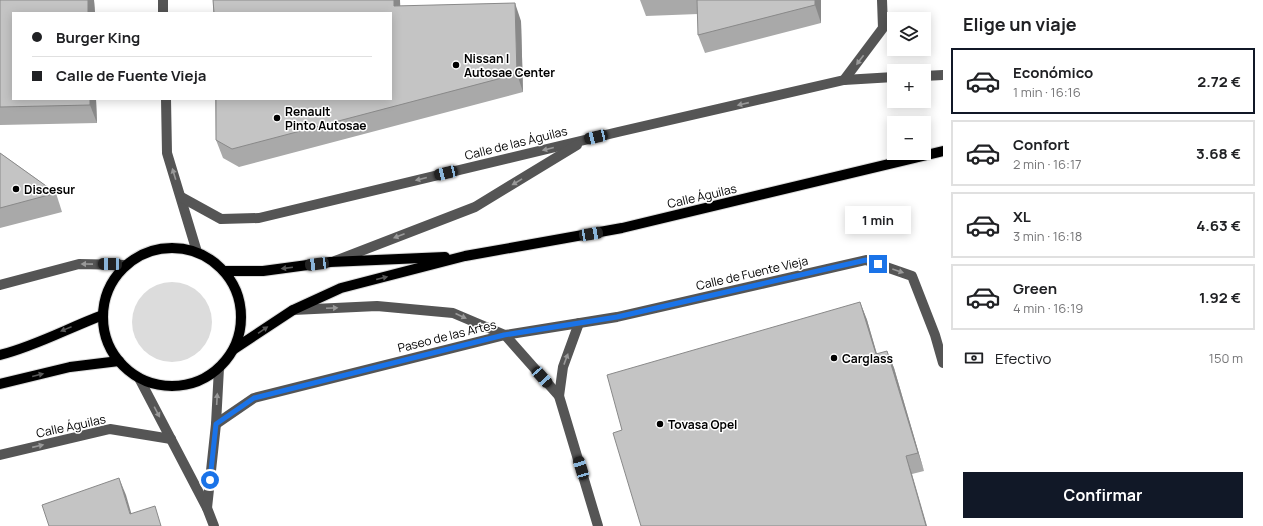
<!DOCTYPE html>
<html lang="es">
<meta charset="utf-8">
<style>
body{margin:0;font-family:Manrope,sans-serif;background:#f6f6f6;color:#202124;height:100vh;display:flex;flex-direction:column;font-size:15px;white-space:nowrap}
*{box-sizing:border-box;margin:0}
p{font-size:13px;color:#757577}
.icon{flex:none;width:22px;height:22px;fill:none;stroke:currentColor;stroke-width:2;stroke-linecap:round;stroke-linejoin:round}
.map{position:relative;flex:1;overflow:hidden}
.panel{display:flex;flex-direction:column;background:#fff;width:320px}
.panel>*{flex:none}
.top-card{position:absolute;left:12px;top:12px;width:380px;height:88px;border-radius:0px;box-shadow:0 2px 10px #0003;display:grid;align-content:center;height:88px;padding:0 20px;background:#fff}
.fabs{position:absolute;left:887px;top:12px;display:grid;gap:8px}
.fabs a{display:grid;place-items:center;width:44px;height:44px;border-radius:0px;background:#fff;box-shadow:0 2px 10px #0003;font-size:20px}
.end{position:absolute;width:18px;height:18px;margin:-9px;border:5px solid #1a73e8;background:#fff;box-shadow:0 0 0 2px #fff}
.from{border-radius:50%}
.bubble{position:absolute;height:28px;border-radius:0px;background:#fff;box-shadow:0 2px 10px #0003;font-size:13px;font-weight:700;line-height:28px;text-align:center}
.car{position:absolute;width:12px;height:24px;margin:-12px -6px;border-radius:5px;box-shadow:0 0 3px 1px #0007;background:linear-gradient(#222 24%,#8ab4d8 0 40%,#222 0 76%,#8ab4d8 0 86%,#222 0)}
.top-card b{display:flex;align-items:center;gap:14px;height:38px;font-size:15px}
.top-card b+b{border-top:1px solid #e0e0e0}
.top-card i{width:10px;height:10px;background:#202124}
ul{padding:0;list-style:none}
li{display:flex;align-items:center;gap:12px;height:66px;margin:0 8px 6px;padding:0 12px;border:2px solid #e0e0e0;border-radius:0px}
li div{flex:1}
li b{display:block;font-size:15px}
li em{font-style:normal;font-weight:700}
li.on{border-color:#111827}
li>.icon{width:36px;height:36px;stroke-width:1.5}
h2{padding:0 20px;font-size:18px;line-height:48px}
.pay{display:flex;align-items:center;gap:10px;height:44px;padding:0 20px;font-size:15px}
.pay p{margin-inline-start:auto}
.cta{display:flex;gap:8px;margin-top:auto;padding:8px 20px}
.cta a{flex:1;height:46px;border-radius:0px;background:#111827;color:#fff;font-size:16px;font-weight:700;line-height:46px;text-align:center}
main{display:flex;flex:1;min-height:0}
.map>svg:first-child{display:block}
.green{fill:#dcdcdc}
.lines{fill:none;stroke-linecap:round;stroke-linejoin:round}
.major-casing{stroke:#dbdbdb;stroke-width:12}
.minor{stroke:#555;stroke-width:10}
.major{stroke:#000;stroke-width:10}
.wall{fill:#a9a9a9}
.shaded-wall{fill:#898989}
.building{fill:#c4c4c4;stroke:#898989}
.oneway{fill:#999}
.oneway2{fill:#595959}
.route{stroke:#1a73e8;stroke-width:5}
.poi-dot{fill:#000;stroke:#fff;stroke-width:1.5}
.labels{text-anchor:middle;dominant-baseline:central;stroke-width:3;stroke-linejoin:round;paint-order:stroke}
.poi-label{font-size:12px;font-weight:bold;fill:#000;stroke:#fff;text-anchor:start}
.street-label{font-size:12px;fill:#000;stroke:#fff}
</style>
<main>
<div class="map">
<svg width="943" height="526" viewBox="0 0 943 526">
<rect width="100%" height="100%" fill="#fff"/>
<circle class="green" cx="172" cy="322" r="40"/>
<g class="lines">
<g class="major-casing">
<g id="major">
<circle cx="172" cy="317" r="69"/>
<path d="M224,271h39l67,-9 115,-5"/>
<path d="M234,349l59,-39 48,-22 124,-32 157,-28 321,-77"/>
<path d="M0,355c36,-9 68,-27 103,-40"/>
<path d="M0,384l70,-17 49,-6"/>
</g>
</g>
<g class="minor">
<path d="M163,0v13"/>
<path d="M924,76l19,-1"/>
<path d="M844,80l50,-3"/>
<path d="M166,99l1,54 30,99"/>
<path d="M181,197l40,22 38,-1 359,-86 226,-52 39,-52 -1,-28"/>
<path d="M335,261l140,-54 102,-62"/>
<path d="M0,285l79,-21 47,1"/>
<path d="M293,310l84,-4 76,7 52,22 54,61 39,130"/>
<path d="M139,378l68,130 7,18"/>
<path d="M559,396l4,-29 16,-44"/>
<path d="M216,424l38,-26 251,-63 112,-18 249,-57 46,16 23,59 8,28"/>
<path d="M0,455l110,-26 61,10"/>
<path d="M207,508l9,-84 3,-56"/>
</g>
<use href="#major" class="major"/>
</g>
<g class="wall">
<path d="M0,0h94l1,13h-82l83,86 1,24 -97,2z"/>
<path d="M213,0h187v6l121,15 2,71 -284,75 -16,-9 -7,-18z"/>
<path d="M640,0h181v23l-116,30 -7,-18v-21l-52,2z"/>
<path d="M0,153l56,40 6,19 -62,16z"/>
<path d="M860,302l7,18 10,34 10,-3 7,17 30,103 -12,3 -290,-44z"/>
</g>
<g class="shaded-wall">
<path d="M88,0h6l1,13h-7z"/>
<path d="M394,0h6l1,23 -7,-17z"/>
<path d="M815,0h6v23l-6,-18z"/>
<path d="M515,3l6,18 2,71 -6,-18z"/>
<path d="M90,99h6l1,24 -7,-18z"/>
<path d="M860,302l7,18 15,52 -6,-18z"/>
<path d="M887,351l7,17 30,103 -6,-18z"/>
<path d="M906,456l6,18 15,52h-1z"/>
<path d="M119,478l7,17 9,31 -5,-12z"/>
</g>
<g class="building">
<path d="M0,0h88v13h-75v86h77v6l-90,2z"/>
<path d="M213,0h181v6l121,-3 2,71 -285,75 -16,-9v-41h175v-86h-177z"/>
<path d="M697,0h118v5l-117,30z"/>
<path d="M0,153l56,40 -56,15z"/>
<path d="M860,302l16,52 11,-3 31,102 -12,3 20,70h-285l-28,-93 9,-3 -15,-55z"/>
<path d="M119,478l11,36 25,-8 6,20h-112l-7,-21z"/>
</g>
<defs><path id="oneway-solid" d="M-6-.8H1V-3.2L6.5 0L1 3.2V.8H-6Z"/></defs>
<g class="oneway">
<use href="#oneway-solid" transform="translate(860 60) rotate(127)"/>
<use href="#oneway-solid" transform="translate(743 104) rotate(167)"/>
<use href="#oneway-solid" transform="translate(548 149) rotate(166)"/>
<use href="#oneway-solid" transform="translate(174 174) rotate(-107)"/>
<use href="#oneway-solid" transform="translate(421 179) rotate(166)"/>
<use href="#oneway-solid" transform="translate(517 182) rotate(149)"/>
<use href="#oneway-solid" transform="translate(399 236) rotate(159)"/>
<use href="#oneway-solid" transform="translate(87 264) rotate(-179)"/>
<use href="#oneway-solid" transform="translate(898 271) rotate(19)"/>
<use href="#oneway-solid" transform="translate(332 308) rotate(-3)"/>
<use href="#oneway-solid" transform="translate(461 316) rotate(24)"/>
<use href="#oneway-solid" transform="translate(566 359) rotate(-70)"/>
<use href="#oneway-solid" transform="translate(217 399) rotate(-87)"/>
<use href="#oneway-solid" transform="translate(157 412) rotate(62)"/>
<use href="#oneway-solid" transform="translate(38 446) rotate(-13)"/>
</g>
<g class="oneway2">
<use href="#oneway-solid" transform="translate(287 268) rotate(173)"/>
<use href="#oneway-solid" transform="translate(382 278) rotate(-14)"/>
<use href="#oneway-solid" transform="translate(66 329) rotate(158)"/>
<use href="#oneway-solid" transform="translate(263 330) rotate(-34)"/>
<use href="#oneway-solid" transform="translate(38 375) rotate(-14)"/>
</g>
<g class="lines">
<path class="route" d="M210,480l6,-56 38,-26 250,-63 113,-18 249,-57 12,4"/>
</g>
<g class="poi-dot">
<circle cx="456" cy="65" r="4"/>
<circle cx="277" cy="118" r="4"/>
<circle cx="16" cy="189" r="4"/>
<circle cx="834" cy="358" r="4"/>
<circle cx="660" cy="424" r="4"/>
</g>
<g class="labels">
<g class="poi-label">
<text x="464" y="58">Nissan |<tspan x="464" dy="14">Autosae Center</tspan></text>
<text x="285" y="111">Renault<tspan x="285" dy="14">Pinto Autosae</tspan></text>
<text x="24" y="189">Discesur</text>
<text x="842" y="358">Carglass</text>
<text x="668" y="424">Tovasa Opel</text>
</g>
<g class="street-label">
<text transform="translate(516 143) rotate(-14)">Calle de las Águilas</text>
<text transform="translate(702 196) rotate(-13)">Calle Águilas</text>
<text transform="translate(752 273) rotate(-13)">Calle de Fuente Vieja</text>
<text transform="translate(447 336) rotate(-14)">Paseo de las Artes</text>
<text transform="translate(71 426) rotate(-12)">Calle Águilas</text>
</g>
</g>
</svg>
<div class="fabs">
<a><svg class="icon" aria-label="layers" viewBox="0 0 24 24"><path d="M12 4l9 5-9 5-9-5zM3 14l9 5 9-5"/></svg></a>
<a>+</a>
<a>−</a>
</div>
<i class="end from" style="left:210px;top:480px"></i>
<i class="end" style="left:878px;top:264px"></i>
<div class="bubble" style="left:845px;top:206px;width:66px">1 min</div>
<i class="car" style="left:596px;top:137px;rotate:257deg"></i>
<i class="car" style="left:446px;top:173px;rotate:257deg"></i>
<i class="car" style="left:591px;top:234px;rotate:80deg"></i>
<i class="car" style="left:110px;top:264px;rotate:271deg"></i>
<i class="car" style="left:317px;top:264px;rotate:263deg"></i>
<i class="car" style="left:542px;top:377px;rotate:138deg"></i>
<i class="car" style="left:581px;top:468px;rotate:343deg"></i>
<div class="top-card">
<b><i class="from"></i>Burger King</b>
<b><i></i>Calle de Fuente Vieja</b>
</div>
</div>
<section class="panel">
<h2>Elige un viaje</h2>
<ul>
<li class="on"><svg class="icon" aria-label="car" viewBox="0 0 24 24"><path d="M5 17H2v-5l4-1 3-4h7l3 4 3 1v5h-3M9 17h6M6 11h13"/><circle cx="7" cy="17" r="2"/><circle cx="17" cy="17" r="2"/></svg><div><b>Económico</b><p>1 min · 16:16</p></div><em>2.72 €</em></li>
<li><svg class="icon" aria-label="car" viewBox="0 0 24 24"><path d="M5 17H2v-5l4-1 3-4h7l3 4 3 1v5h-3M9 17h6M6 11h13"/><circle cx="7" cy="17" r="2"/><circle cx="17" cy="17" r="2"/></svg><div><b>Confort</b><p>2 min · 16:17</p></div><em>3.68 €</em></li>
<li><svg class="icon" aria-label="car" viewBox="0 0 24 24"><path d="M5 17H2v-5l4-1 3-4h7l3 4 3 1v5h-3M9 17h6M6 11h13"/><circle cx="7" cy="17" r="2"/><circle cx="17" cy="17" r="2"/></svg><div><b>XL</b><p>3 min · 16:18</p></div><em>4.63 €</em></li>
<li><svg class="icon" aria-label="car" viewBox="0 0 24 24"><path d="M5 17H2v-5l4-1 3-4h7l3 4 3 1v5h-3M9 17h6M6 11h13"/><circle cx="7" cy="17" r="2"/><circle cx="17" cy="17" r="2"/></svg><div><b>Green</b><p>4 min · 16:19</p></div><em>1.92 €</em></li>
</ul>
<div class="pay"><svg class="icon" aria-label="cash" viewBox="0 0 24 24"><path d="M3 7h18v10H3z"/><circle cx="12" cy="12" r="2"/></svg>Efectivo<p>150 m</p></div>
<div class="cta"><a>Confirmar</a></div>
</section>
</main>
